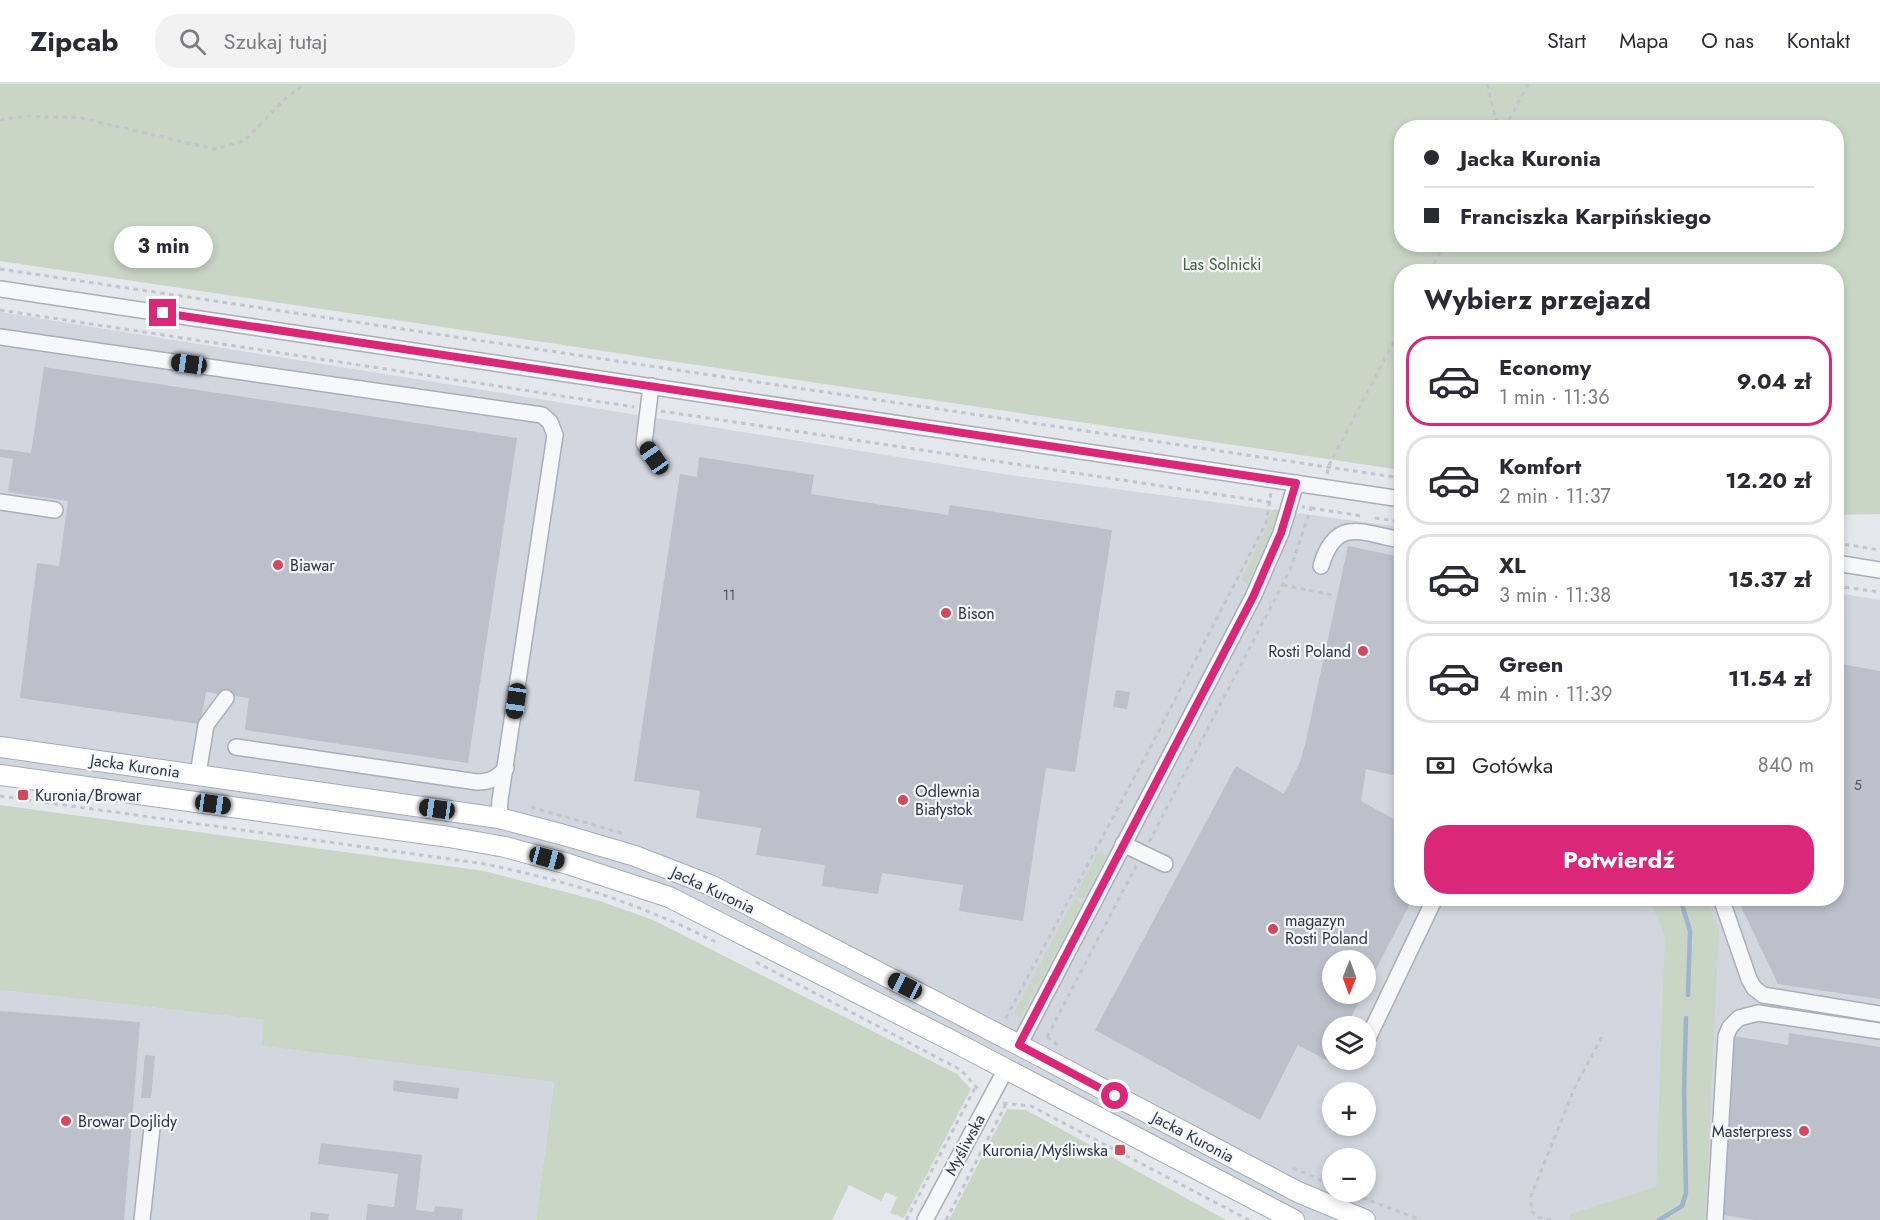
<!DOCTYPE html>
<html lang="pl">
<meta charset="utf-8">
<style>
body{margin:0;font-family:Jost,sans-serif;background:#f2f2f3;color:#2b2b33;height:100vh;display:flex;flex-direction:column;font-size:22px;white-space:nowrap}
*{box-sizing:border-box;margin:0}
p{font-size:20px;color:#7c7c81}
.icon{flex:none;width:33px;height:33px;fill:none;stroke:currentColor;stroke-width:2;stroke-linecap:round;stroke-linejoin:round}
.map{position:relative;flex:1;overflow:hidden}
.sheet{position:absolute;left:1394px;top:180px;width:450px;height:642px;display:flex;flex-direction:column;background:#fff;border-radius:24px;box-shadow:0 3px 9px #0003}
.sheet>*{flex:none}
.hud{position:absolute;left:1394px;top:36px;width:450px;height:132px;border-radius:24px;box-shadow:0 3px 9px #0003;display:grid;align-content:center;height:132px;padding:0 30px;background:#fff}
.needle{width:39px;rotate:181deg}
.controls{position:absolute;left:1322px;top:866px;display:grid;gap:12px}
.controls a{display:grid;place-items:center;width:54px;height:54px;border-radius:50%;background:#fff;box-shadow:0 3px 9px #0003;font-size:30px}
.end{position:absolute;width:27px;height:27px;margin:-14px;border:8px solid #db2777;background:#fff;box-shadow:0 0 0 3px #fff}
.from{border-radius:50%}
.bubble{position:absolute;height:42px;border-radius:21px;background:#fff;box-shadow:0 3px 9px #0003;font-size:20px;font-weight:700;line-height:42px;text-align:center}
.car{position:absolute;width:18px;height:36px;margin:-18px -9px;border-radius:8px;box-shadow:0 0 4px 2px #0007;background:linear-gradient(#222 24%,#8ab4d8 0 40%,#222 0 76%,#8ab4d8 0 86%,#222 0)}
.hud b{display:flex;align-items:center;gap:21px;height:57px;font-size:22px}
.hud b+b{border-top:2px solid #e1e1e2}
.hud i{width:15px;height:15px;background:#2b2b33}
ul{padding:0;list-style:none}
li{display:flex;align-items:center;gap:18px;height:90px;margin:0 12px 9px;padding:0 18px;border:3px solid #e1e1e2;border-radius:24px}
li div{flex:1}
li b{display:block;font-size:22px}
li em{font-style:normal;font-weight:700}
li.selected{border-color:#db2777}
li>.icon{width:54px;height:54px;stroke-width:1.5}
h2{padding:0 30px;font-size:27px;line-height:72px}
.pay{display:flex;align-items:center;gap:15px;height:66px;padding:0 30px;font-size:22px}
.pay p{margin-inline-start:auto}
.action{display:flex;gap:12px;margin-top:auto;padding:12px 30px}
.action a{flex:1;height:69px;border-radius:24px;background:#db2777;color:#fff;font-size:24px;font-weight:700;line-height:69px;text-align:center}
header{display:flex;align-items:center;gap:36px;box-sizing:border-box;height:84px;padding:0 30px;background:#fff;border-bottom:2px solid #e1e1e2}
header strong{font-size:28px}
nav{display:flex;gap:33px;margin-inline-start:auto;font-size:21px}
.search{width:420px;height:54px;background:#f2f2f3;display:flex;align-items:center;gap:15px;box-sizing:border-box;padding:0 21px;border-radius:24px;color:#7c7c81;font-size:22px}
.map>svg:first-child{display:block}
.built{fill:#d2d6de;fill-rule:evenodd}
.green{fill:#c9d6c5;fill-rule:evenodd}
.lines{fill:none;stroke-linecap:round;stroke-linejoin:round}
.stream{stroke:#9fb4cc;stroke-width:4.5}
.building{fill:#bbc0ca}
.minor-casing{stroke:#a9aeb7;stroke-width:18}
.major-casing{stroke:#a3abb8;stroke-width:22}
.path{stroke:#c2c5cb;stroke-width:3;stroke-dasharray:4.5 4.5;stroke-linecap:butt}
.minor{stroke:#f7f8fa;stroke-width:15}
.major{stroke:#fff;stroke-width:20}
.route{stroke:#db2777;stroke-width:8}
.poi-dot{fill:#d1495b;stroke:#f4f6f9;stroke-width:2}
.labels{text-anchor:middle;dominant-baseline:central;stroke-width:4.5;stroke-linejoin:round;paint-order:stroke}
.number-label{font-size:14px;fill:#4f5766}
.park-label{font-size:16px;fill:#3f6138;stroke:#f4f6f9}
.poi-label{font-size:16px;fill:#2b3445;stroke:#f4f6f9;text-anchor:start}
.street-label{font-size:16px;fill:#2b3445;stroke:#f4f6f9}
</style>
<header>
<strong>Zipcab</strong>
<div class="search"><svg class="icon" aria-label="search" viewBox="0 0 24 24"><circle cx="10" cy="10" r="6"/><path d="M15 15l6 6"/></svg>Szukaj tutaj</div>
<nav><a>Start</a><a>Mapa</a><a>O nas</a><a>Kontakt</a></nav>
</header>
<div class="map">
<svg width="1880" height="1136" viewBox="0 0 1880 1136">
<rect width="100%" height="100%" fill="#e4e7ec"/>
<g class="built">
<path d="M0,228l1003,162 398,53v371h435v-305l44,7v620h-578l-593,-307 -203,-68 -506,-72zM1332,876h33v33h-33zM1332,942h33v33h-33zM1332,1008h33v33h-33zM1332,1074h33v33h-33z"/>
<path d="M0,906l265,30 -2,26 291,36 -18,138h-536z"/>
</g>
<g class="green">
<path d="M0,0h1880v430l-44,1v-243h-435v198l-1401,-209zM1401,44h435v116h-435z"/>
<path d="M1275,425l4,1 -3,10 -28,64 -7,-4 26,-53 5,-16z"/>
<path d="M0,721l484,66 116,30 53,19 304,154 14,15 -67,129 -14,-5 7,-16 -11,-5 -5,9 -32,-16 -17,35h-296l18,-138 -292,-36 2,-26 -264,-30z"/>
<path d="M1098,768l9,4 -24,43 -8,-4z"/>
<path d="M1074,815l8,4 -61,114 -6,-2v-4z"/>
<path d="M1649,815h56l14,30 -14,291h-135v-6l86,-27 9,-251z"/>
<path d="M1007,1025l19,1 200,110h-277z"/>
</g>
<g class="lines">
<g class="stream">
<path d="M1680,814l10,33 -2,64"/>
<path d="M1659,1136l23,-14 4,-13 -2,-103 2,-72"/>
</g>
</g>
<g class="building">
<path d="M44,283l473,71 -49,325 -223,-33 4,-32 -43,-6 -6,32 -180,-26 17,-135 22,3 9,-65 -60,-9 5,-33 -13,-2v-8l31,4z"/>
<path d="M699,373l115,18 -3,19 137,21 2,-10 162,25 -37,242 -29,-4 -23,153 -64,-10 4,-26 -81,-12 -4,21 -56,-8 3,-21 -69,-10 5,-27 -65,-10 4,-27 -66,-10 46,-307 17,3z"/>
<path d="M1348,462l53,11v220l-35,-8 -5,32 40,22v21l-3,6 3,2v46h12l-48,92v-30h-33v33h32l-18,33h-14v27l-4,8 -30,-16 -38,75 -165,-90 141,-264 48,28 16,-32 5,-17z"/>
<path d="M1836,579l44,8v328l-102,-15 -41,-86h99z"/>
<path d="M1116,606l14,2 -3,17 -14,-2z"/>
<path d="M0,927l140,11 -16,198h-124z"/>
<path d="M1789,949l91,14v173h-126l-31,-5 11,-179 54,9z"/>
<path d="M145,971l10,1 -4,42h-10z"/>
<path d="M394,996l65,8 -1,11 -65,-8z"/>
<path d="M321,1059l101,12 -6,55 18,2 1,-6 28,3 -1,11h-96l2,-16 26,3 4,-33 -80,-10z"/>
<path d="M311,1128l18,2 -1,6h-18z"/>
</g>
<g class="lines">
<g class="minor-casing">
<g id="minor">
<path d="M0,205l1401,210"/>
<path d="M0,253l542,78 8,7 5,13 -55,365 -1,18"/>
<path d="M651,302l-7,57 10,15"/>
<path d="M0,418l55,8"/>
<path d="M1836,479l44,7"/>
<path d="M1321,482c15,-50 40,-33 80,-26"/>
<path d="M236,663l241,35c14,0 20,-4 29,-14"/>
<path d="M198,690l8,-49 20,-27"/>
<path d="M1123,760l42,20"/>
<path d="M1721,814l28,81 5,9 9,7 117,19"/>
<path d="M1369,952l66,-138"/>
<path d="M1019,961l234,-448 28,-64 15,-50"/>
<path d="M142,1136l10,-92"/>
<path d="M925,1136l81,-151"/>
<path d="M1715,1136l11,-184 4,-9 9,-9 19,-5 122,18"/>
</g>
</g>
<g class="major-casing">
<g id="major">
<path d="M0,663l499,71 65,17 71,21 75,29 309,160 279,147 67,28"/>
<path d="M0,691l449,62 56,10 63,17 101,33 295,150 330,173"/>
</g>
</g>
<g class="path">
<path d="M1487,0l11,44"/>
<path d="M0,36l24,-4 57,2 133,31 30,-8 41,-42 19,-15"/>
<path d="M1505,44l23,-44"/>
<path d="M0,185l1401,209"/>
<path d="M1430,188l14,-28"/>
<path d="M0,226l634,97"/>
<path d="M661,327l614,92"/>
<path d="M1327,390l1,-7 73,-139"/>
<path d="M1311,424l51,8"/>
<path d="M1375,434l26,4"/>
<path d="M1836,459l44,7"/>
<path d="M1283,501l49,10"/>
<path d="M1836,502l44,6"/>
<path d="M0,712l485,68c57,12 115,27 169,50 22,8 43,19 64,29"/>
<path d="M531,723l94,27"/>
<path d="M1149,758l141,-272 21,-62 -9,-1"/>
<path d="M756,878l205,108 17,19"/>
<path d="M1006,934l146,-274 114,-221 5,-30"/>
<path d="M1047,953l89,-171"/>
<path d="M1047,953l11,8"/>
<path d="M1003,1019l28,3 218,114"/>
<path d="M1293,1084l39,17"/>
<path d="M1345,1107l76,29"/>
<path d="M906,1136l70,-134"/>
<path d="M946,1136l60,-116"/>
<path d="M1551,1136l-13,-3 -7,-6v-15l44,-109 29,-54"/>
</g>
<use href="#minor" class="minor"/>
<use href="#major" class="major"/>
</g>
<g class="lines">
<path class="route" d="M163,229l1133,170 -15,50 -28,64 -234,448 96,51"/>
</g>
<g class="poi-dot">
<circle cx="278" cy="481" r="6"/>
<circle cx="946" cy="529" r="6"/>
<circle cx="1363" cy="567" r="6"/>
<rect x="17" y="705" width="12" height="12" rx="3"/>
<circle cx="903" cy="716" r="6"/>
<circle cx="1273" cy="845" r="6"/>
<circle cx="66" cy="1037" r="6"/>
<circle cx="1804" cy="1047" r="6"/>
<rect x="1114" y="1060" width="12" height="12" rx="3"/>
</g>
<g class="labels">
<g class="number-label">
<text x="729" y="511">11</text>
<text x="1858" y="701">5</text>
</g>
<g class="park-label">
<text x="1222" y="180">Las Solnicki</text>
</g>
<g class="poi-label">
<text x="290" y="481">Biawar</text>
<text x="958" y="529">Bison</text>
<text x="1351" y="567" text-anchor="end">Rosti Poland</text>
<text x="915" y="707">Odlewnia<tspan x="915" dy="18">Białystok</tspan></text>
<text x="35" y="711">Kuronia/Browar</text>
<text x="1285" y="836">magazyn<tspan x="1285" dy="18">Rosti Poland</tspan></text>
<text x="78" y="1037">Browar Dojlidy</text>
<text x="1792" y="1047" text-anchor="end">Masterpress</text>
<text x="1108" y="1066" text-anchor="end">Kuronia/Myśliwska</text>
</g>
<g class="street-label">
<text transform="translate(135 682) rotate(8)">Jacka Kuronia</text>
<text transform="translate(713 806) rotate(25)">Jacka Kuronia</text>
<text transform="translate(1193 1053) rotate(28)">Jacka Kuronia</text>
<text transform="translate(965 1061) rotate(-62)">Myśliwska</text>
</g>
</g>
</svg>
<div class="controls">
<a><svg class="needle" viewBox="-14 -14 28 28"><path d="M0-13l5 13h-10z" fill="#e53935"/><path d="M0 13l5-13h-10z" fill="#7c7c81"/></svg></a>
<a><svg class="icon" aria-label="layers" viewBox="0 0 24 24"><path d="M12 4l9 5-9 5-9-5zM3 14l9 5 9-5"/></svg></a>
<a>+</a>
<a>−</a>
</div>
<i class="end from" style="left:1115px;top:1012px"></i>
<i class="end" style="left:163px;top:229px"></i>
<div class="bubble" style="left:114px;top:142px;width:99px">3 min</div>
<i class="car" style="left:189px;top:280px;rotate:278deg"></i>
<i class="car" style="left:654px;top:374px;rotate:325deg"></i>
<i class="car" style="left:516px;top:617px;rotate:188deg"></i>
<i class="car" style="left:213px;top:720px;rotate:98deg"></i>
<i class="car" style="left:437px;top:725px;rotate:278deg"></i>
<i class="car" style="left:547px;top:774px;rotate:105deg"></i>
<i class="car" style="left:905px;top:902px;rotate:297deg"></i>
<div class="hud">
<b><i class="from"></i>Jacka Kuronia</b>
<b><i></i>Franciszka Karpińskiego</b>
</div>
<section class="sheet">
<h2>Wybierz przejazd</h2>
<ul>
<li class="selected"><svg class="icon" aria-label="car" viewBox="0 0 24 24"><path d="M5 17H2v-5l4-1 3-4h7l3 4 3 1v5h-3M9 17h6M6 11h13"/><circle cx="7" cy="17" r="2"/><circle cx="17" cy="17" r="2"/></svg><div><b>Economy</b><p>1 min · 11:36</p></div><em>9.04 zł</em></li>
<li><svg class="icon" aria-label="car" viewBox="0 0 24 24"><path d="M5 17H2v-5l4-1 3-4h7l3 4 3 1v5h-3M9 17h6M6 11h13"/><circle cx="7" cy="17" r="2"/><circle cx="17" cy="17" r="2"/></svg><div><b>Komfort</b><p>2 min · 11:37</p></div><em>12.20 zł</em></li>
<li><svg class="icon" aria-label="car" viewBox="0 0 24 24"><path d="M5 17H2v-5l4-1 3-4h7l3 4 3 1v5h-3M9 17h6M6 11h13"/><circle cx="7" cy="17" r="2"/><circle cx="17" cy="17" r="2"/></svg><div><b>XL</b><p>3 min · 11:38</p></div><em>15.37 zł</em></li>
<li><svg class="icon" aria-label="car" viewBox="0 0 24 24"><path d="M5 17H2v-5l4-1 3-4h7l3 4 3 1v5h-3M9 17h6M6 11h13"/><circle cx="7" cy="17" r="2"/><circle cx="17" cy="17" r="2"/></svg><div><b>Green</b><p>4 min · 11:39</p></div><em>11.54 zł</em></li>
</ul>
<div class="pay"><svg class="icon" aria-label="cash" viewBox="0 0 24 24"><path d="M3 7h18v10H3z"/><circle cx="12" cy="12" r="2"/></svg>Gotówka<p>840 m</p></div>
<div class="action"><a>Potwierdź</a></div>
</section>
</div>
